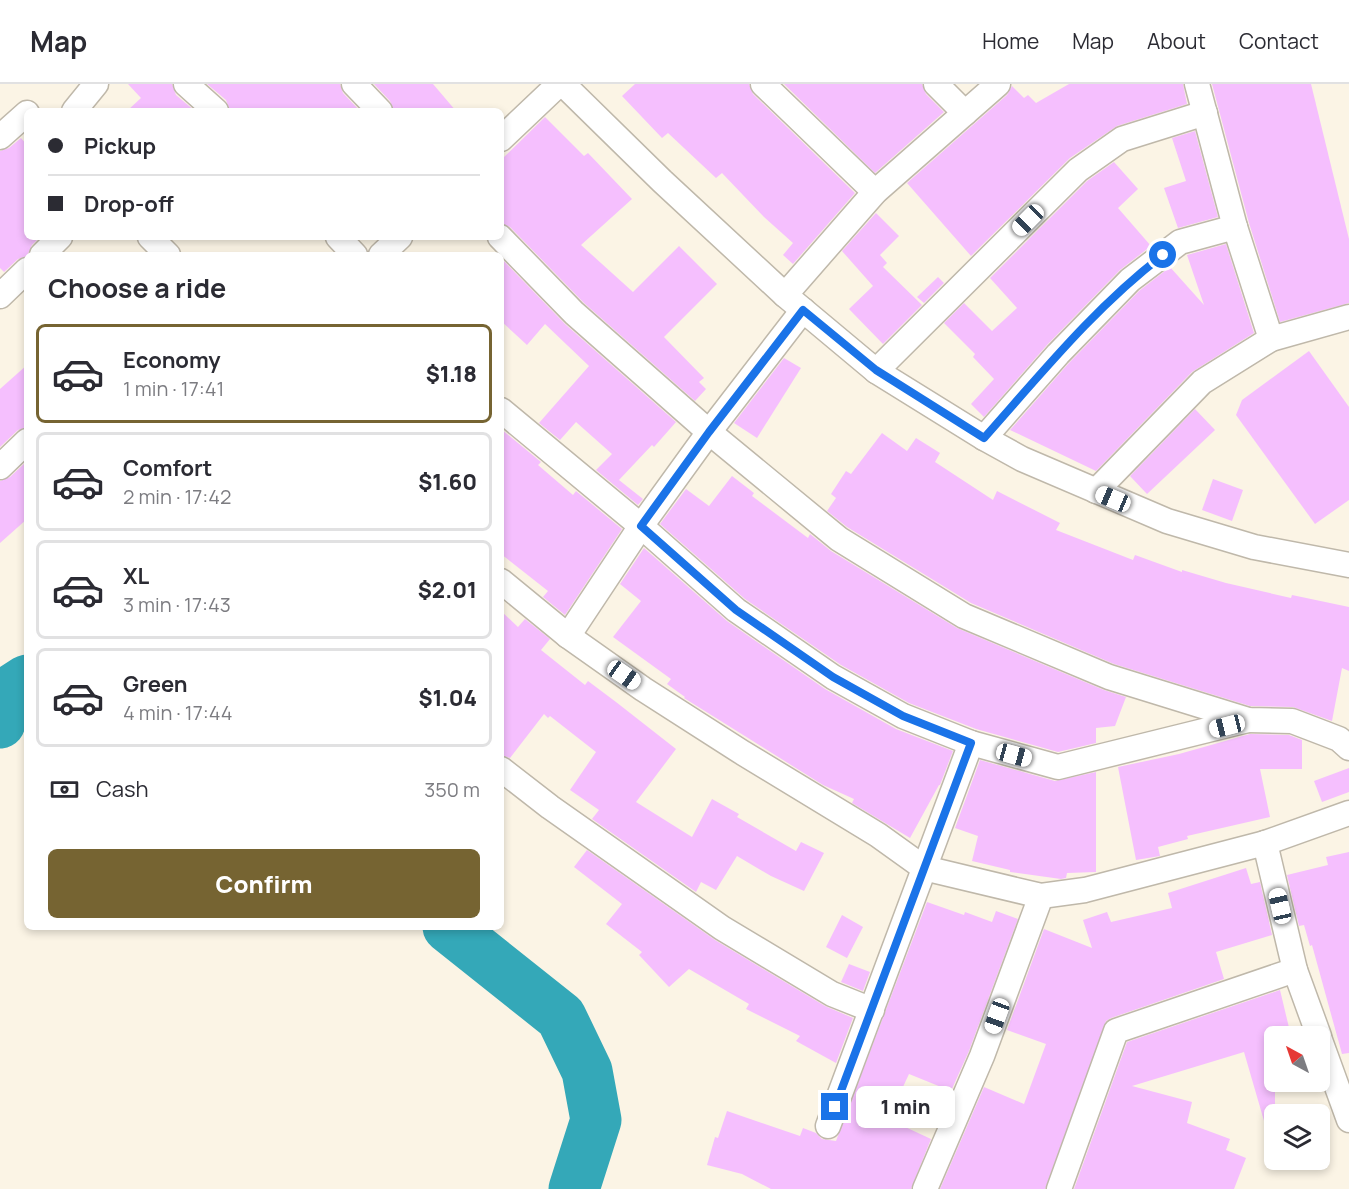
<!DOCTYPE html>
<meta charset="utf-8">
<style>
body{margin:0;font-family:Manrope,sans-serif;background:#f2f2f3;color:#2b2b33;height:100vh;display:flex;flex-direction:column;font-size:22px;white-space:nowrap}
*{box-sizing:border-box;margin:0}
p{font-size:20px;color:#7c7c81}
.icon{flex:none;width:33px;height:33px;fill:none;stroke:currentColor;stroke-width:2;stroke-linecap:round;stroke-linejoin:round}
.map{position:relative;flex:1;overflow:hidden}
.drawer{position:absolute;left:24px;top:168px;width:480px;height:678px;display:flex;flex-direction:column;background:#fff;border-radius:9px;box-shadow:0 3px 9px #0003}
.drawer>*{flex:none}
.guide{position:absolute;left:24px;top:24px;width:480px;height:132px;border-radius:9px;box-shadow:0 3px 9px #0003;display:grid;align-content:center;height:132px;padding:0 24px;background:#fff}
.needle{width:39px;rotate:320deg}
.fabs{position:absolute;left:1264px;top:942px;display:grid;gap:12px}
.fabs a{display:grid;place-items:center;width:66px;height:66px;border-radius:9px;background:#fff;box-shadow:0 3px 9px #0003;font-size:30px}
.end{position:absolute;width:27px;height:27px;margin:-14px;border:8px solid #1a73e8;background:#fff;box-shadow:0 0 0 3px #fff}
.from{border-radius:50%}
.bubble{position:absolute;height:42px;border-radius:9px;background:#fff;box-shadow:0 3px 9px #0003;font-size:20px;font-weight:800;line-height:42px;text-align:center}
.car{position:absolute;width:18px;height:36px;margin:-18px -9px;border-radius:8px;box-shadow:0 0 4px 2px #0007;background:linear-gradient(#fff 24%,#345 0 40%,#fff 0 76%,#345 0 86%,#fff 0)}
.guide b{display:flex;align-items:center;gap:21px;height:57px;font-size:22px}
.guide b+b{border-top:2px solid #e1e1e2}
.guide i{width:15px;height:15px;background:#2b2b33}
ul{padding:0;list-style:none}
li{display:flex;align-items:center;gap:18px;height:99px;margin:0 12px 9px;padding:0 12px;border:3px solid #e1e1e2;border-radius:9px}
li div{flex:1}
li b{display:block;font-size:22px}
li em{font-style:normal;font-weight:800}
li.on{border-color:#766432}
li>.icon{width:54px;height:54px;stroke-width:1.5}
h2{padding:0 24px;font-size:27px;line-height:72px}
.pay{display:flex;align-items:center;gap:15px;height:66px;padding:0 24px;font-size:22px}
.pay p{margin-inline-start:auto}
.button{display:flex;gap:12px;margin-top:auto;padding:12px 24px}
.button a{flex:1;height:69px;border-radius:9px;background:#766432;color:#fff;font-size:24px;font-weight:800;line-height:69px;text-align:center}
header{display:flex;align-items:center;gap:36px;box-sizing:border-box;height:84px;padding:0 30px;background:#fff;border-bottom:2px solid #e1e1e2}
header strong{font-size:28px}
nav{display:flex;gap:33px;margin-inline-start:auto;font-size:21px}
.map>svg:first-child{display:block}
.lines{fill:none;stroke-linecap:round;stroke-linejoin:round}
.river{stroke:#34a8b8;stroke-width:51}
.building{fill:#f5bffe}
.street-casing{stroke:#bfb8aa;stroke-width:27}
.street{stroke:#fff;stroke-width:24}
.route{stroke:#1a73e8;stroke-width:8}
</style>
<header>
<strong>Map</strong>
<nav><a>Home</a><a>Map</a><a>About</a><a>Contact</a></nav>
</header>
<div class="map">
<svg width="1349" height="1105" viewBox="0 0 1349 1105">
<rect width="100%" height="100%" fill="#fbf4e5"/>
<g class="lines">
<g class="river">
<path d="M0,639l10,-32 17,-11"/>
<path d="M448,843l113,90 26,54 9,49 -22,69"/>
</g>
</g>
<g class="building">
<path d="M128,0h44l4,11 19,16h-68l14,-13z"/>
<path d="M207,0h133l3,9 17,18h-130l-4,-11z"/>
<path d="M374,0h59l23,27h-62l-4,-10z"/>
<path d="M635,0h114l4,10 102,99 -62,71 -10,-9 10,-12 -29,-26 -42,-44 -6,5 -48,-45 -6,5 -40,-42z"/>
<path d="M784,0h138l4,10 18,18 -69,61z"/>
<path d="M1069,0h114l4,20 -70,22 -47,32 -99,98 -64,-73 100,-88 5,-9 12,12 4,-3 8,8z"/>
<path d="M1212,0h99l38,155v64l-69,19 -31,-99z"/>
<path d="M545,33l39,39 4,-3 44,46 -51,46 52,47 46,-46 38,38 -53,53 40,41 -5,4 7,7 -11,12 -111,-98 -74,-76 -9,-4v-63z"/>
<path d="M1195,47l23,86 -40,11 -14,-40 22,-7 -14,-43z"/>
<path d="M21,54l6,7v92h13l-8,8 -5,11 -9,3 -14,13 -4,-4v-117l9,-3z"/>
<path d="M1114,78l24,27 -20,19 33,38 -31,24 -73,75 -63,72 -13,-13 23,-25 -21,-22 2,-3 -31,-31 20,-20 28,28 25,-23 -27,-30 97,-97z"/>
<path d="M876,129l23,23 -19,19 7,8 -4,4 39,38 -39,39 -34,-35 24,-23 -31,-35z"/>
<path d="M1226,160l28,89 -62,39 -96,99 -86,-41 58,-66 71,-73 31,-24 34,38 -17,-50z"/>
<path d="M501,174l64,66 111,98 -22,25 -2,-2 -33,35 24,19 -5,6 -42,-35 16,-16 -36,-32 -16,18 -21,-17 50,-57 -44,-42 -18,21 -26,-24z"/>
<path d="M938,193l6,6 -20,20 -7,-6z"/>
<path d="M1309,267l40,56v93l-34,24 -79,-109 6,-15z"/>
<path d="M784,274l17,10 -44,70 -23,-15z"/>
<path d="M27,281v62l-9,3 -18,17v-58z"/>
<path d="M1195,325l20,21 -68,64 -17,-18z"/>
<path d="M501,345l40,33 -3,3 35,30 3,-4 46,38 -57,86 -22,-18 5,-6 -47,-37z"/>
<path d="M882,349l25,18 9,-13 24,15 -5,9 58,38 4,-9 63,32 -4,7 77,30 2,-5 47,17v-2l44,13 65,15 1,-3 57,12v64l-7,-3 -10,53 -39,-14 -43,-1 -136,-42 -143,-61 -124,-76 -20,-16 9,-13 -5,-4 15,-23 5,3z"/>
<path d="M27,377v58l-27,24v-62l10,-4z"/>
<path d="M732,392l22,17 -2,3 56,42 2,-4 21,17 126,77 147,62 22,7 -11,29 -19,2v15l-38,9 -82,-23 -67,-26 -68,-38 -96,-66 -85,-75 26,-35 23,17z"/>
<path d="M1213,395l30,11 -11,31 -30,-11z"/>
<path d="M644,464l83,73 98,68 71,40 57,22 -13,34h-1l-29,53 -58,-35 2,-4 -31,-14 -139,-87 1,-1 -18,-13 4,-5 -58,-42 28,-36 -21,-17z"/>
<path d="M501,527l17,16 7,-8 25,20 -9,11 44,35 3,-4 28,21 60,47 -40,53 56,35 20,-38 27,15 -2,3 59,34 5,-9 23,11 -20,38 -33,-15 -34,-20 -21,34 -15,-8 -5,10 -104,-73 7,-9 -29,-20 26,-38 -46,-36 -2,2 -4,-4 -34,44 -9,-3z"/>
<path d="M1250,650l39,1 13,5v29h-42l10,48 -83,19 1,3 -30,8 2,9 -24,4 -18,-93 61,-13z"/>
<path d="M980,676l75,21 41,-9v100l-29,1 -1,5 -5,1 -51,-7v-2l-38,-9 6,-25 -23,-8z"/>
<path d="M1349,684v24l-27,10 -8,-21z"/>
<path d="M587,766l128,90 110,66 28,12 -17,45 -40,-22 4,-5 -54,-27 3,-5 -60,-35 -20,18 -30,-32 3,-3 -36,-28 16,-20 -48,-37z"/>
<path d="M1349,768v201l-7,1 -30,-109 -2,1 -6,-21 -5,1 -12,-51 41,-10 -2,-8z"/>
<path d="M1246,784l5,16 9,-2 12,53 -56,17 8,27 -113,39 -5,3 -61,168h-105l44,-102 40,17 22,-60 -39,-14 37,-101 48,19 -9,-28 24,-8 4,10 61,-14 -4,-15z"/>
<path d="M927,818l37,13 1,-3 27,10 4,-11 22,8 -49,132 -18,40 -42,-17 -21,45 43,20 -20,50h-140l-29,-15 -35,-9 8,-28 3,1 9,-27 73,25 3,-8 13,5 6,6 14,2z"/>
<path d="M842,831l21,12 -16,31 -21,-11z"/>
<path d="M849,880l21,8 -7,19 -22,-9z"/>
<path d="M1280,906l11,46h-16v101l-6,1 -25,-86 -112,34 60,16 -5,21 43,16 -4,11 20,8 -12,31h-160l53,-147z"/>
</g>
<g class="lines">
<g class="street-casing">
<g id="street">
<path d="M186,0l30,27"/>
<path d="M354,0l26,27"/>
<path d="M563,0l99,97 123,114 91,76 108,67 38,21 145,62 87,26 95,18"/>
<path d="M763,0l112,108"/>
<path d="M936,0l29,29"/>
<path d="M1197,0l38,143 36,112"/>
<path d="M74,27l22,-27"/>
<path d="M0,53l27,-24"/>
<path d="M501,55l58,-55"/>
<path d="M150,153l18,18"/>
<path d="M338,153l17,18"/>
<path d="M500,153l74,76 135,119 130,107 125,77 145,61 139,43 44,1 47,18 10,9"/>
<path d="M42,171l18,-18"/>
<path d="M381,171l19,-18"/>
<path d="M785,211l90,-103 123,-108"/>
<path d="M0,212l27,-26"/>
<path d="M876,287l202,-201 44,-31 83,-26"/>
<path d="M501,326l140,116 95,84 97,67 70,39 68,27 87,24 190,-47"/>
<path d="M984,354l74,-84 72,-74 50,-38 55,-15"/>
<path d="M0,383l27,-26"/>
<path d="M1096,407l106,-109 69,-43 78,-22"/>
<path d="M501,497l67,55 75,53 100,64 135,82 46,33 117,28 44,-6 180,-47 84,-30"/>
<path d="M568,552l73,-110 68,-94 94,-122"/>
<path d="M501,685l49,38 172,121 110,66 40,16"/>
<path d="M1265,759l30,127 24,66"/>
<path d="M1320,956l29,80"/>
<path d="M828,1042l143,-383"/>
<path d="M925,1105l57,-133 59,-160"/>
<path d="M1059,1105l57,-158 179,-61"/>
</g>
</g>
<use href="#street" class="street"/>
</g>
<g class="lines">
<path class="route" d="M835,1023l136,-364 -68,-27 -70,-39 -97,-67 -95,-84 68,-94 94,-122 73,60 108,68c57,-64 111,-131 179,-183"/>
</g>
</svg>
<div class="fabs">
<a><svg class="needle" viewBox="-14 -14 28 28"><path d="M0-13l5 13h-10z" fill="#e53935"/><path d="M0 13l5-13h-10z" fill="#7c7c81"/></svg></a>
<a><svg class="icon" aria-label="layers" viewBox="0 0 24 24"><path d="M12 4l9 5-9 5-9-5zM3 14l9 5 9-5"/></svg></a>
</div>
<i class="end from" style="left:1163px;top:171px"></i>
<i class="end" style="left:835px;top:1023px"></i>
<div class="bubble" style="left:856px;top:1002px;width:99px">1 min</div>
<i class="car" style="left:1028px;top:136px;rotate:225deg"></i>
<i class="car" style="left:1113px;top:415px;rotate:293deg"></i>
<i class="car" style="left:624px;top:591px;rotate:125deg"></i>
<i class="car" style="left:1227px;top:642px;rotate:256deg"></i>
<i class="car" style="left:1014px;top:671px;rotate:105deg"></i>
<i class="car" style="left:1280px;top:822px;rotate:347deg"></i>
<i class="car" style="left:997px;top:932px;rotate:200deg"></i>
<div class="guide">
<b><i class="from"></i>Pickup</b>
<b><i></i>Drop-off</b>
</div>
<section class="drawer">
<h2>Choose a ride</h2>
<ul>
<li class="on"><svg class="icon" aria-label="car" viewBox="0 0 24 24"><path d="M5 17H2v-5l4-1 3-4h7l3 4 3 1v5h-3M9 17h6M6 11h13"/><circle cx="7" cy="17" r="2"/><circle cx="17" cy="17" r="2"/></svg><div><b>Economy</b><p>1 min · 17:41</p></div><em>$1.18</em></li>
<li><svg class="icon" aria-label="car" viewBox="0 0 24 24"><path d="M5 17H2v-5l4-1 3-4h7l3 4 3 1v5h-3M9 17h6M6 11h13"/><circle cx="7" cy="17" r="2"/><circle cx="17" cy="17" r="2"/></svg><div><b>Comfort</b><p>2 min · 17:42</p></div><em>$1.60</em></li>
<li><svg class="icon" aria-label="car" viewBox="0 0 24 24"><path d="M5 17H2v-5l4-1 3-4h7l3 4 3 1v5h-3M9 17h6M6 11h13"/><circle cx="7" cy="17" r="2"/><circle cx="17" cy="17" r="2"/></svg><div><b>XL</b><p>3 min · 17:43</p></div><em>$2.01</em></li>
<li><svg class="icon" aria-label="car" viewBox="0 0 24 24"><path d="M5 17H2v-5l4-1 3-4h7l3 4 3 1v5h-3M9 17h6M6 11h13"/><circle cx="7" cy="17" r="2"/><circle cx="17" cy="17" r="2"/></svg><div><b>Green</b><p>4 min · 17:44</p></div><em>$1.04</em></li>
</ul>
<div class="pay"><svg class="icon" aria-label="cash" viewBox="0 0 24 24"><path d="M3 7h18v10H3z"/><circle cx="12" cy="12" r="2"/></svg>Cash<p>350 m</p></div>
<div class="button"><a>Confirm</a></div>
</section>
</div>
